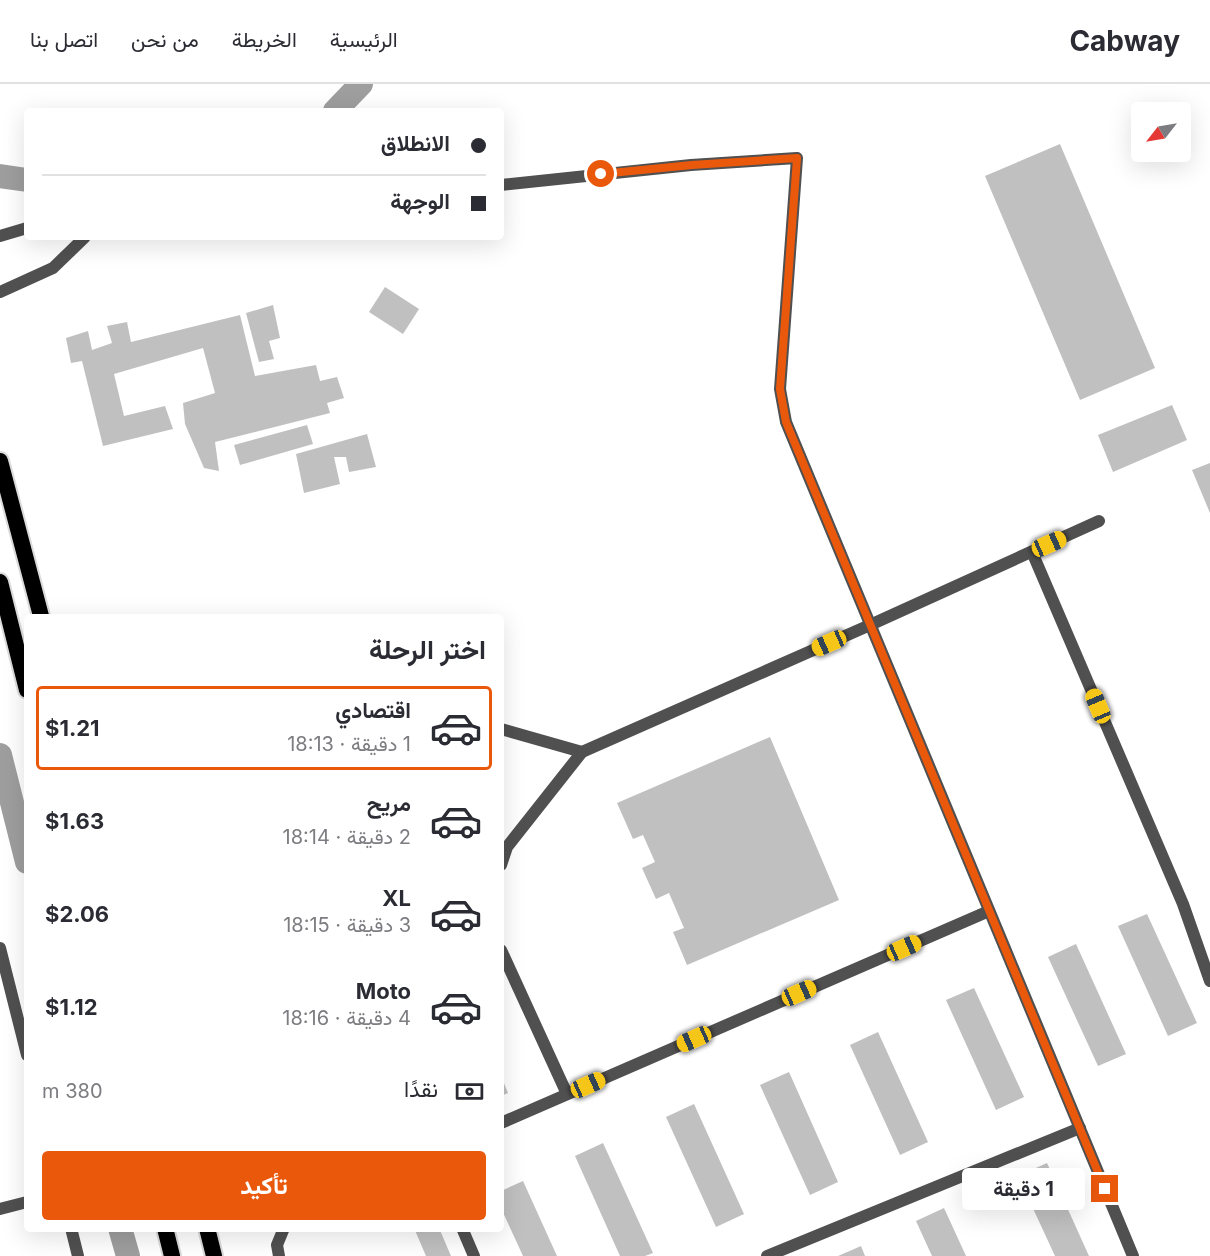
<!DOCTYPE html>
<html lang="ar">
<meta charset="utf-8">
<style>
body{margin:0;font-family:Inter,Vazirmatn,sans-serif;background:#f2f2f3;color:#2b2b33;direction:rtl;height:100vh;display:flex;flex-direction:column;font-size:22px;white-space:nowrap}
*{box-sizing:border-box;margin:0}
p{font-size:20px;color:#7c7c81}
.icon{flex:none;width:33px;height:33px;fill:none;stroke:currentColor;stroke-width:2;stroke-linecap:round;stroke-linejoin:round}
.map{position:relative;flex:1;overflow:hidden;direction:ltr}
.drawer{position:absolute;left:24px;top:530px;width:480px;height:618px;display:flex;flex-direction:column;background:#fff;border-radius:6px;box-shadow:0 6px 24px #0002;direction:rtl}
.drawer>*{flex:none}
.banner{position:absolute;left:24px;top:24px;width:480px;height:132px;border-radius:6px;box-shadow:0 6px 24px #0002;direction:rtl;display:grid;align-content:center;height:132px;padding:0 18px;background:#fff}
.needle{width:39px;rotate:239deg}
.controls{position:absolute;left:1131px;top:18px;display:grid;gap:12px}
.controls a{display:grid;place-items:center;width:60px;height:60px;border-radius:6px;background:#fff;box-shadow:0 6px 24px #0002;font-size:30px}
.end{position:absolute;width:27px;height:27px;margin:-14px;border:8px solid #ea580c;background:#fff;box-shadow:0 0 0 3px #fff}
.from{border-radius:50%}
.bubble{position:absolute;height:42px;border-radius:6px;background:#fff;box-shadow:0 6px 24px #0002;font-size:20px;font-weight:700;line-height:42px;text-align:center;direction:rtl}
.car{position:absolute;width:18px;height:36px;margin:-18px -9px;border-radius:8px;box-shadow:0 0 4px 2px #0007;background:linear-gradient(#f5c518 24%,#345 0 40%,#f5c518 0 76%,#345 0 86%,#f5c518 0)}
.banner b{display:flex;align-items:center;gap:21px;height:57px;font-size:22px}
.banner b+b{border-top:2px solid #e1e1e2}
.banner i{width:15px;height:15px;background:#2b2b33}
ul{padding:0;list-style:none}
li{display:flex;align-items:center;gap:18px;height:84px;margin:0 12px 9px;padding:0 6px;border:3px solid transparent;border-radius:6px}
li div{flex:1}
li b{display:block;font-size:22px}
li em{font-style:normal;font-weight:700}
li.selected{border-color:#ea580c}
li>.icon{width:54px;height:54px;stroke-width:1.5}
h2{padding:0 18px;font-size:27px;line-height:72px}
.pay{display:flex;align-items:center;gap:15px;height:66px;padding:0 18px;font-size:22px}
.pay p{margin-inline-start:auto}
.button{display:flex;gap:12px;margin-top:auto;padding:12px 18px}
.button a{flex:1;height:69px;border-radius:6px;background:#ea580c;color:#fff;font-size:24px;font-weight:700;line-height:69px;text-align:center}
header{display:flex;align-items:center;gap:36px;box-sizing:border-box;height:84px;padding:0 30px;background:#fff;border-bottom:2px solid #e1e1e2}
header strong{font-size:28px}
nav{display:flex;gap:33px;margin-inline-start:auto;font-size:21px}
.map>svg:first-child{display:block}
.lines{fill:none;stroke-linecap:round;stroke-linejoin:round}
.canal{stroke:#9e9e9e;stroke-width:24}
.building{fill:#c0c0c0}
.trunk-casing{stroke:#dbdbdb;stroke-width:20}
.service{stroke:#505050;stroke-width:12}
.trunk{stroke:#000;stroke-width:16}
.route{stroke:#ea580c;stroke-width:8}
</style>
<header>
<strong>Cabway</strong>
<nav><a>الرئيسية</a><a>الخريطة</a><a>من نحن</a><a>اتصل بنا</a></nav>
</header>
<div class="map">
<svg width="1210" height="1172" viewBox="0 0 1210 1172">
<rect width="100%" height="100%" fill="#fff"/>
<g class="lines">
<g class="canal">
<path d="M335,27l26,-27"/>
<path d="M0,92l27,4"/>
<path d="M0,671l27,107"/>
<path d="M120,1144l8,28"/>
</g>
</g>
<g class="building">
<path d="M1060,60l95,224 -75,32 -95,-224z"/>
<path d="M385,203l34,22 -16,25 -34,-22z"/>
<path d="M273,221l7,33 -11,3 5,18 -15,3 -13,-49z"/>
<path d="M240,231l15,61 61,-11 4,16 17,-4 7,21 -17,5 3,10 -115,29 4,29 -15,-3 -19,-44 -2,-21 32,-10 -12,-45 -89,26 10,42 41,-10 8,23 -70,17 -21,-85 -11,2 -5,-25 22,-7 4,19 20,-7 -5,-17 20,-4 4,20z"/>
<path d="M1172,321l15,35 -74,32 -15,-37z"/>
<path d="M307,341l6,19 -73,21 -6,-20z"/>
<path d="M367,350l9,33 -27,5 -3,-15h-12l6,27 -36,9 -8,-39z"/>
<path d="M1210,379v50l-18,-43z"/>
<path d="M770,653l69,163 -152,65 -14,-33 11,-4 -15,-35 -13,6 -14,-31 13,-6 -12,-27 -10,4 -16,-36z"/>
<path d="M1147,830l50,109 -29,13 -50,-110z"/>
<path d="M1076,860l50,110 -28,12 -50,-109z"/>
<path d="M974,904l50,109 -28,13 -50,-110z"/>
<path d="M878,948l50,110 -28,13 -50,-110z"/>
<path d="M789,988l49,110 -28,13 -50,-110z"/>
<path d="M501,992l7,17 -7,3z"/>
<path d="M694,1020l50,110 -28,13 -50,-110z"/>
<path d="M603,1059l50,110 -8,3h-25l-45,-100z"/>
<path d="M1047,1079l42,93h-34l-37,-80z"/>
<path d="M523,1097l34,75h-34l-22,-48v-17z"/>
<path d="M944,1124l22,48h-34l-16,-35z"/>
<path d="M414,1144h25l12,28h-25z"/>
<path d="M861,1162l4,10h-27z"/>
</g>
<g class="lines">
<g class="trunk-casing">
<g id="trunk">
<path d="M0,377l41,155"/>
<path d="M0,498l27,108"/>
<path d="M165,1144l7,28"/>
<path d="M207,1144l7,28"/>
</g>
</g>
<g class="service">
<path d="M501,101l190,-20 106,-7 -17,231 6,33 347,834"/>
<path d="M0,152l27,-8"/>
<path d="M0,208l53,-24 32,-31"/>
<path d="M1032,468l151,352 27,77"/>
<path d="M501,645l81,23 -75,95 -6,18"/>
<path d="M582,668l288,-127 229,-104"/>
<path d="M0,864l27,107"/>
<path d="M501,866l66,144"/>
<path d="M501,1039l488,-212"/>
<path d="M0,1125l27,-7"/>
<path d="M71,1144l7,28"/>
<path d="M462,1144l12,28"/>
<path d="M279,1172l-2,-11 7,-17"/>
<path d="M767,1172l313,-128"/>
</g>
<use href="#trunk" class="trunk"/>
</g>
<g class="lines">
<path class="route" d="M601,90l91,-9 105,-7 -17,231 6,33 319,767"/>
</g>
</svg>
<div class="controls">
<a><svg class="needle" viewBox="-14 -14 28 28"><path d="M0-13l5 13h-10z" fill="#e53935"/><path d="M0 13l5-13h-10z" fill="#7c7c81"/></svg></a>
</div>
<i class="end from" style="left:601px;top:90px"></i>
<i class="end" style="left:1105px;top:1105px"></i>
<div class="bubble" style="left:962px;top:1084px;width:123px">1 دقيقة</div>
<i class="car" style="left:1049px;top:460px;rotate:66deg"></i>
<i class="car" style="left:829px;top:559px;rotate:246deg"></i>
<i class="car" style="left:1098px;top:622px;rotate:337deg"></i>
<i class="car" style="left:904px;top:864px;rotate:66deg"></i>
<i class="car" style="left:799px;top:909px;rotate:66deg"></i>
<i class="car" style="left:694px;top:955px;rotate:246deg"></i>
<i class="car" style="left:588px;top:1001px;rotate:66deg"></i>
<div class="banner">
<b><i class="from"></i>الانطلاق</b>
<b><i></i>الوجهة</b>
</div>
<section class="drawer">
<h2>اختر الرحلة</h2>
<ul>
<li class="selected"><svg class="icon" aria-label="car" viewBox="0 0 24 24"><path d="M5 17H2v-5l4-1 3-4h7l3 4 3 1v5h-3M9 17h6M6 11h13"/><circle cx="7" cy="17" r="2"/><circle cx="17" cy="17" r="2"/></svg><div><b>اقتصادي</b><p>1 دقيقة · 18:13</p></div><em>$1.21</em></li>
<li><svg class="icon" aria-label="car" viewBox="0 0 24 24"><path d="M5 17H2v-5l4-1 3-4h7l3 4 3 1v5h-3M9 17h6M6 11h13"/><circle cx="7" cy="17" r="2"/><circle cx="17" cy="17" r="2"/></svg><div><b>مريح</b><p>2 دقيقة · 18:14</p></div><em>$1.63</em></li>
<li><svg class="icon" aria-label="car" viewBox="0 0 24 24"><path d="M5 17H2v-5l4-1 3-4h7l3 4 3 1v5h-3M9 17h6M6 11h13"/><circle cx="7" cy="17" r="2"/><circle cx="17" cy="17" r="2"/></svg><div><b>XL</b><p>3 دقيقة · 18:15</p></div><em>$2.06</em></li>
<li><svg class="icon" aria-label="car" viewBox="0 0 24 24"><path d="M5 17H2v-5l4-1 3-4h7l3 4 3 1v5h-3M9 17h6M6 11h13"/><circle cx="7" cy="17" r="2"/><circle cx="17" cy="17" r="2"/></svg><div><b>Moto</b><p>4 دقيقة · 18:16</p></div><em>$1.12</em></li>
</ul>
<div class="pay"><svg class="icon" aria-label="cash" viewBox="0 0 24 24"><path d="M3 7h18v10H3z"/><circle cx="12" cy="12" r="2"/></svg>نقدًا<p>380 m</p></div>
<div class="button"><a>تأكيد</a></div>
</section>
</div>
